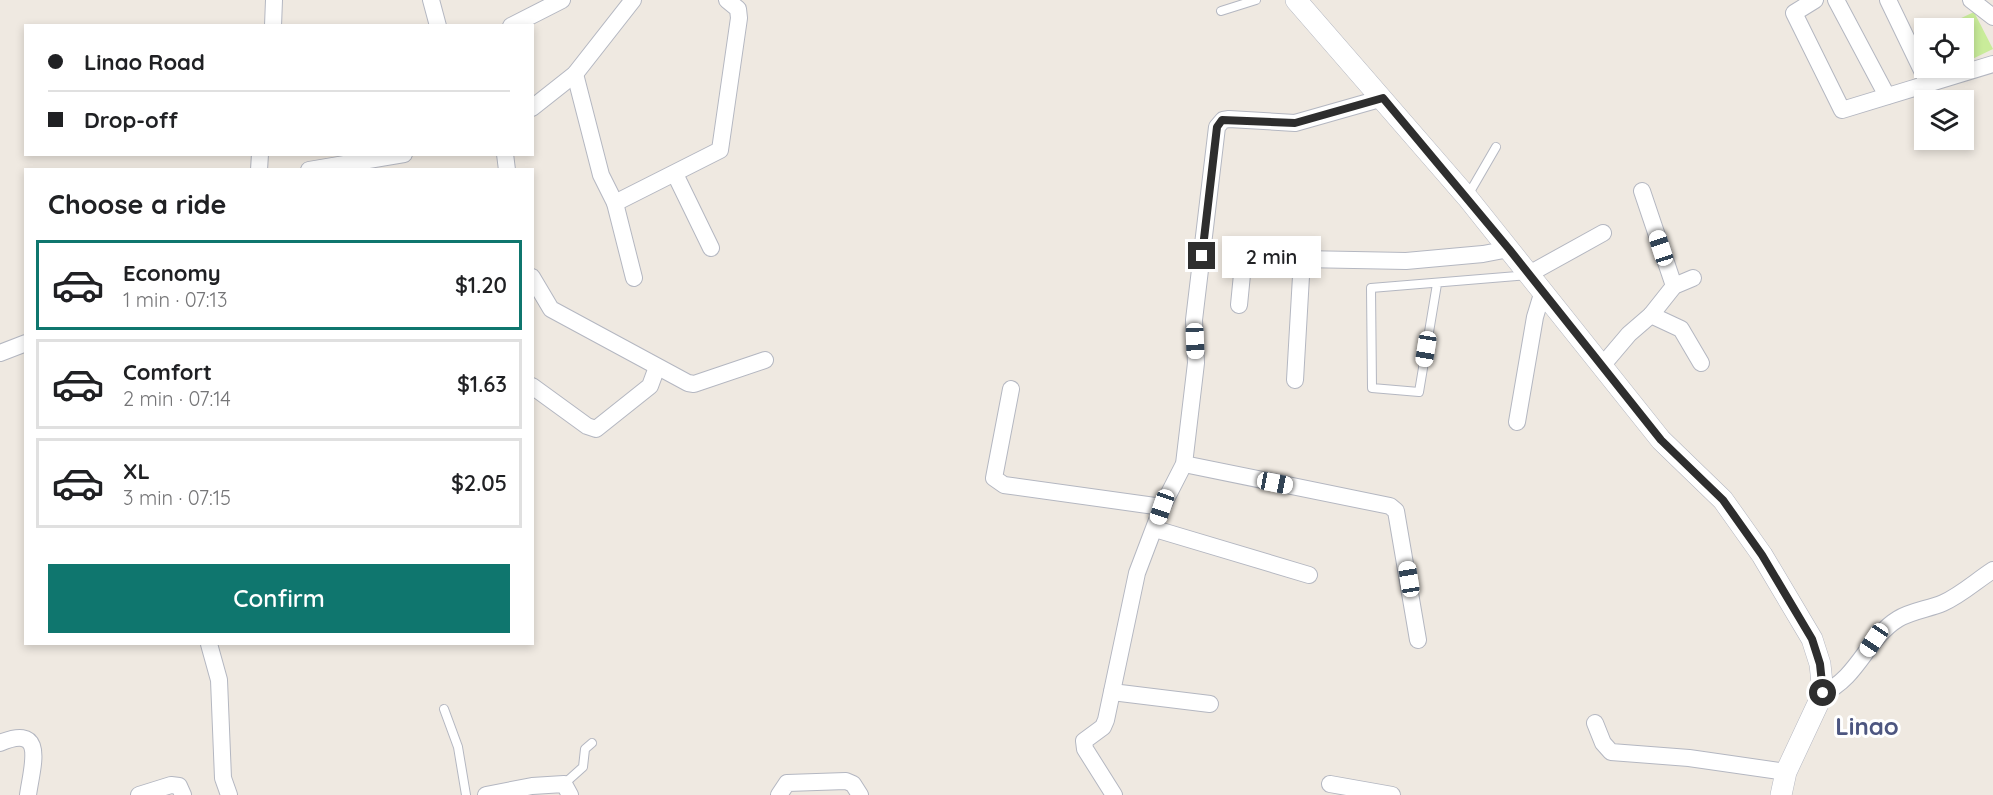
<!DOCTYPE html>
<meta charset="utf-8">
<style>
body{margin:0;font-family:Quicksand,sans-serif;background:#f2f2f2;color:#202124;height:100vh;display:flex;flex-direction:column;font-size:22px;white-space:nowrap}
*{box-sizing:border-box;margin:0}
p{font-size:20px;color:#757577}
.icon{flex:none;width:33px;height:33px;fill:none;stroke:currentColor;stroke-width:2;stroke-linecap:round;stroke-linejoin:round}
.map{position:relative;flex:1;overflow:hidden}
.details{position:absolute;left:24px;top:168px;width:510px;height:477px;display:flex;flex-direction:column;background:#fff;border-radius:0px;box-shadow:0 3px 9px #0003}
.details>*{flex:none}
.top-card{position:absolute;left:24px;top:24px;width:510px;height:132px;border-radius:0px;box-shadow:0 3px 9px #0003;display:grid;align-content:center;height:132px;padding:0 24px;background:#fff}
.controls{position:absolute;left:1914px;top:18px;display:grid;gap:12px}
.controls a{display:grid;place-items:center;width:60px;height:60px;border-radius:0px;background:#fff;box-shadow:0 3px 9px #0003;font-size:30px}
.end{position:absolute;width:27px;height:27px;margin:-14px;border:8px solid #2e2e2e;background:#fff;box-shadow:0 0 0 3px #fff}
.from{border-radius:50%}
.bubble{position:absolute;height:42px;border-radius:0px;background:#fff;box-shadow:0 3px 9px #0003;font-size:20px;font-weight:600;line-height:42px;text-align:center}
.car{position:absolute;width:18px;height:36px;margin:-18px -9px;border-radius:8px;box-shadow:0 0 4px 2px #0007;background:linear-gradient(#fff 24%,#345 0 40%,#fff 0 76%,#345 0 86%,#fff 0)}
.top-card b{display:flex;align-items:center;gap:21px;height:57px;font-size:22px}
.top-card b+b{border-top:2px solid #e0e0e0}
.top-card i{width:15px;height:15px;background:#202124}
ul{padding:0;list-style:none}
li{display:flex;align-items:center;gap:18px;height:90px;margin:0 12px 9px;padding:0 12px;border:3px solid #e0e0e0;border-radius:0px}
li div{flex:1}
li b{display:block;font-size:22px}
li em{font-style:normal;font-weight:600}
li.current{border-color:#0f766e}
li>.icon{width:54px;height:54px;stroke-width:1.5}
h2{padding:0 24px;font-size:27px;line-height:72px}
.primary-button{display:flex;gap:12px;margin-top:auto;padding:12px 24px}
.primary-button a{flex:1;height:69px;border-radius:0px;background:#0f766e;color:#fff;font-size:24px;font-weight:600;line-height:69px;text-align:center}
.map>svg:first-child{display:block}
.pitch{fill:#c9ec9a}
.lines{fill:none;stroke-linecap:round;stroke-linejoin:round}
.service-casing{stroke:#b4b7c1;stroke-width:10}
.minor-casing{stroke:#b4b7c1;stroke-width:18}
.tertiary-casing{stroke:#b4b7c1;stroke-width:22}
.service{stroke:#fff;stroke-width:8}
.minor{stroke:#fff;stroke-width:16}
.tertiary{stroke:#fff;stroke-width:21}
.route{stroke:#2e2e2e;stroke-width:8}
.labels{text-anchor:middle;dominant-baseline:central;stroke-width:6;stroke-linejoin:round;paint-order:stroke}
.district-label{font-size:24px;font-weight:bold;fill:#4d5680;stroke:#fff}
</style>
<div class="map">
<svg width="1993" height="795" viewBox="0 0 1993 795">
<rect width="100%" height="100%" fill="#efe9e1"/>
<path class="pitch" d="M1974,12l19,37 -29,14v-35h-24z"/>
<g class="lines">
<g class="service-casing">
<g id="service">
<path d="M1221,11l35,-11"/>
<path d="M1467,197l29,-50"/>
<path d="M1437,284l-18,108 -47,-4 -1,-100 157,-13"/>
<path d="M444,709l14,38 8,48"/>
<path d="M564,784l19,-17 2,-18 7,-6"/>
</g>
</g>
<g class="minor-casing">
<g id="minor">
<path d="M431,0l7,26"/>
<path d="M1815,0l-21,13 48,97 151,-46"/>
<path d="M1836,0l51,96"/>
<path d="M1888,0l40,83"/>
<path d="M1971,0l22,17"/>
<path d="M273,26l1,-26"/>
<path d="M511,26l51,-26"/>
<path d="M575,74l26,101 14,28 19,75"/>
<path d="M532,108l43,-34 58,-74"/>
<path d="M505,154l2,16"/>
<path d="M259,170l1,-16"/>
<path d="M309,170l95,-16"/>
<path d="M675,174l36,74"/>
<path d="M1642,191l32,95"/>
<path d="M615,203l105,-53 19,-132 -1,-9 -11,-9"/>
<path d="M1529,274l74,-41"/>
<path d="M532,277l19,32 137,74 6,1 71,-24"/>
<path d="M1239,305l5,-51 58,5"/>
<path d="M1651,315l30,14 20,34"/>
<path d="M0,353l26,-10"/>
<path d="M1601,367l28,-33 22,-19 23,-29 19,-8"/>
<path d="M1295,380l7,-121 104,2 77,-7 26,-5"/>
<path d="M532,386l55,40 9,3 54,-43 7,-19"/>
<path d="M1011,389l-17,89 10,7 158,22"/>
<path d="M1517,422l18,-105 7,-23"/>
<path d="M1184,464l206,42 6,5 22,129"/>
<path d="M1155,529l154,46"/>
<path d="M209,644l10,36 4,98 6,17"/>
<path d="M1112,692l98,12"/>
<path d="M1823,693c35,-15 44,-55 75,-74 13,-8 31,-10 45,-16 18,-8 33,-22 50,-33"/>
<path d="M1595,723l8,20 8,9 78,6 97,14"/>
<path d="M0,743c47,-20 32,23 28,52"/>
<path d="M1330,784l62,11"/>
<path d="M139,795l32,-10 8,1 4,9"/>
<path d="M486,795l46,-9 32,-2 6,11"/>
<path d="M779,795l8,-12 59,-2 7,3 7,11"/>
<path d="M1114,795l-29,-46 -1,-8 19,-14 3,-7 31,-147 25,-66 22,-43 12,-101 -2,-43 23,-193 6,-7 6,-1 66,4 88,-25"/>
</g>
</g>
<g class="tertiary-casing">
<path id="tertiary" d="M1296,0l171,197 194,243 62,60 39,55 50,84 8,25 3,29 -37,79 -5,23"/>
</g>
<use href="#service" class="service"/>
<use href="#minor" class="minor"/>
<use href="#tertiary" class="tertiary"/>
</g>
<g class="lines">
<path class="route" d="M1202,256l15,-129 5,-7 73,3 88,-25 126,151 152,191 62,60 39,55 50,84 8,25 3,29"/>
</g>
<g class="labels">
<g class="district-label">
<text x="1867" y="726">Linao</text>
</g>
</g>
</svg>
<div class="controls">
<a><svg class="icon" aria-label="locate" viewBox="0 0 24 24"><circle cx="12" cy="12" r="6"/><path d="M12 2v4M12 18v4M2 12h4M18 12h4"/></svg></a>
<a><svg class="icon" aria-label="layers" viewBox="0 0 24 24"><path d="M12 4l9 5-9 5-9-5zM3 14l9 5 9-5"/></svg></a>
</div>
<i class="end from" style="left:1823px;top:693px"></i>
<i class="end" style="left:1202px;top:256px"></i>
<div class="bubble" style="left:1222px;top:236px;width:99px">2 min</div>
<i class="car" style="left:1661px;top:248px;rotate:342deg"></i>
<i class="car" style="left:1195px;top:341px;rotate:178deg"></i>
<i class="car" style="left:1426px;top:349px;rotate:189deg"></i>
<i class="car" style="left:1275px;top:483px;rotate:101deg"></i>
<i class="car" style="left:1162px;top:507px;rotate:199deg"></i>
<i class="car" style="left:1409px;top:579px;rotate:351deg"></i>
<i class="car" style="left:1874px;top:640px;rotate:214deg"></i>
<div class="top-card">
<b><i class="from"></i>Linao Road</b>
<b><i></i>Drop-off</b>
</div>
<section class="details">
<h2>Choose a ride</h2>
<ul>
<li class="current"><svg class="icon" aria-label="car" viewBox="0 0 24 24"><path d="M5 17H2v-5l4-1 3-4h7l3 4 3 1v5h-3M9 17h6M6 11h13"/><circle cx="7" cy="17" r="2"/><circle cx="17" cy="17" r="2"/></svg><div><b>Economy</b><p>1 min · 07:13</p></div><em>$1.20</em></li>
<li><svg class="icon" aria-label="car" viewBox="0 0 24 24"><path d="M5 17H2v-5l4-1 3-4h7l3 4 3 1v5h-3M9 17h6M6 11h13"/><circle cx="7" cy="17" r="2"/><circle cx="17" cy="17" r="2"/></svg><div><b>Comfort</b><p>2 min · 07:14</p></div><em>$1.63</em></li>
<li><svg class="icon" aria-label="car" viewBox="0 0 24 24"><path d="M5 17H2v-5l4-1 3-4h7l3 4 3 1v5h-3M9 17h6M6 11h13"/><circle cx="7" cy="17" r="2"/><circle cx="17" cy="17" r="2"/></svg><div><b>XL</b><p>3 min · 07:15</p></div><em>$2.05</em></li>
</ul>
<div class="primary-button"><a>Confirm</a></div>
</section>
</div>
